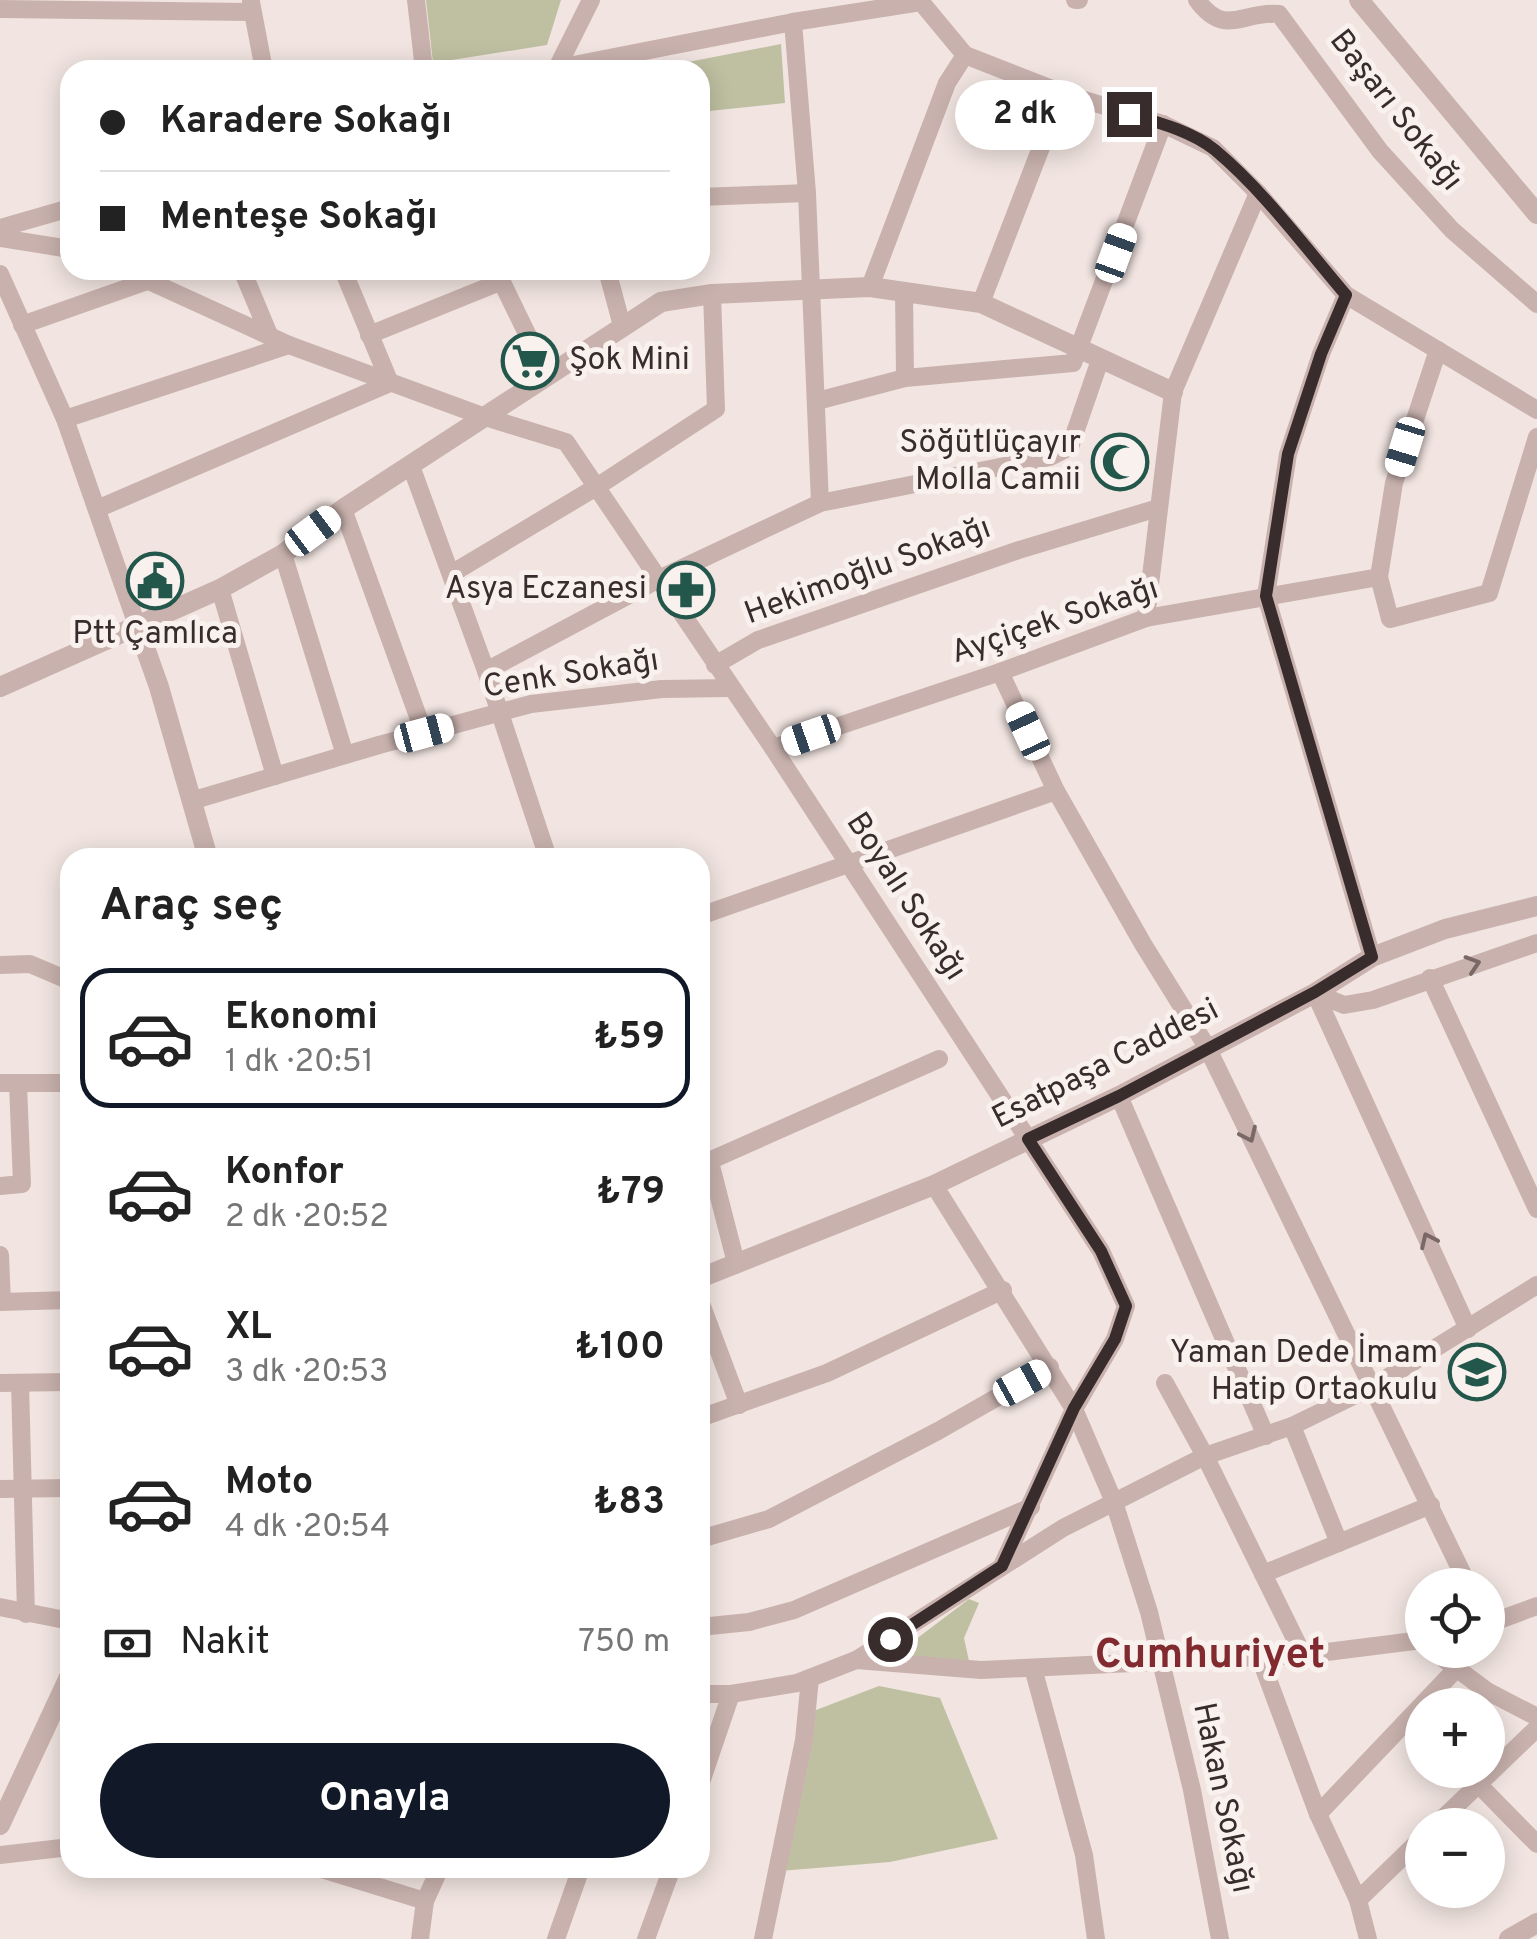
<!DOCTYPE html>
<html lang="tr">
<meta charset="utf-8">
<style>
body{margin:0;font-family:Overpass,sans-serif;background:#f2f2f2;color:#222;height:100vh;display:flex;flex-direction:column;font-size:38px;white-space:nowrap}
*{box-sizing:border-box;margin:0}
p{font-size:32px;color:#767676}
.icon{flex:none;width:55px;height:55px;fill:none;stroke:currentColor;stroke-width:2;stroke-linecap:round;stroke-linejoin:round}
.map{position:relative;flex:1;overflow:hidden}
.sheet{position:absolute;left:60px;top:848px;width:650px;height:1030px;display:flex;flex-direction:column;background:#fff;border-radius:30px;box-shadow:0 5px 25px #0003}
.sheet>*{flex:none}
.hud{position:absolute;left:60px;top:60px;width:650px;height:220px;border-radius:30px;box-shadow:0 5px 25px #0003;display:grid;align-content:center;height:220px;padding:0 40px;background:#fff}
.buttons{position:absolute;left:1405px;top:1568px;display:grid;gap:20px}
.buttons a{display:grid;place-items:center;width:100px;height:100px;border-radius:50%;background:#fff;box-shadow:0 5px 25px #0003;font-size:50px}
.end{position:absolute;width:45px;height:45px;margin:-22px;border:12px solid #382c2c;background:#fff;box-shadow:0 0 0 5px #fff}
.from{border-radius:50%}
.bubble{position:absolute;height:70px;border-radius:35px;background:#fff;box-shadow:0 5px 25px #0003;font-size:32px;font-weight:700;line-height:70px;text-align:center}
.car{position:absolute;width:30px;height:60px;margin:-30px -15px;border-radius:12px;box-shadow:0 0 8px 2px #0007;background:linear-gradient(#fff 24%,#345 0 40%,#fff 0 76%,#345 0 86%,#fff 0)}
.hud b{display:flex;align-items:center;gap:35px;height:95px;font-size:38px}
.hud b+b{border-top:2px solid #e0e0e0}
.hud i{width:25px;height:25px;background:#222}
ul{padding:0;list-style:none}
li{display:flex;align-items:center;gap:30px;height:140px;margin:0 20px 15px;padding:0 20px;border:5px solid transparent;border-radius:30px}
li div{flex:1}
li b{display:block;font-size:38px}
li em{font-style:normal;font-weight:700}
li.selected{border-color:#111827}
li>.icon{width:90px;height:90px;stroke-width:1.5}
h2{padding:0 40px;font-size:45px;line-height:120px}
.pay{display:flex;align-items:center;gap:25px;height:110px;padding:0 40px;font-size:38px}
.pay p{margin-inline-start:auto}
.primary-button{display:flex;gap:20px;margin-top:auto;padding:20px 40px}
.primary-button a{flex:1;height:115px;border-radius:60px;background:#111827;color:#fff;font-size:40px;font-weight:700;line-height:115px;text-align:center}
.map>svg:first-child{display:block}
.green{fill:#bfc0a2}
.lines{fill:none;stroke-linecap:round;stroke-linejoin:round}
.minor{stroke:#c9b2ae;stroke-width:18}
.tertiary{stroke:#c9b2ae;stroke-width:20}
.oneway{stroke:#796866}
.route{stroke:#382c2c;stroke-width:12}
.labels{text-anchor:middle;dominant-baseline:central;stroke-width:10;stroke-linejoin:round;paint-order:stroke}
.street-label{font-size:32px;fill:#382c2c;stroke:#f9f1ee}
.poi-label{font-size:32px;fill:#382c2c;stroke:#f9f1ee;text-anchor:end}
.district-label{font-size:42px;font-weight:bold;fill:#812b30;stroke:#f9f1ee}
</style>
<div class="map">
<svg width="1537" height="1939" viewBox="0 0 1537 1939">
<rect width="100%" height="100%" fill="#f2e5e1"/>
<g class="green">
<path d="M426,0h135l-14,45 -114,18z"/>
<path d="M781,44l4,59 -85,9v-42h-53z"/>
<path d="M969,1599l10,4 -15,35 5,23 -64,-4 2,-11z"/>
<path d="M879,1686l61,12 58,141 -108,23 -110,9 36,-161z"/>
</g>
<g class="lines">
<g class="minor">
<path d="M416,0l8,70"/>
<path d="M1075,0h4"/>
<path d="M1197,0c28,38 44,11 82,14l101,137 72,79 85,74"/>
<path d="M251,2l13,68"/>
<path d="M921,2l44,53 97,38 101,31 50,24 45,45 88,102 191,115"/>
<path d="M0,9l251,3"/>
<path d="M793,22l14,171 13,310"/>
<path d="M557,68l34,-68"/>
<path d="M548,70l245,-48 128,-20"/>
<path d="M700,197l107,-4"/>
<path d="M0,228l70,-20"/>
<path d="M0,238l70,11"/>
<path d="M125,270l164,75 196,72 81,25 207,306 328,503 25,55 -11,33 -41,70 -72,157"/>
<path d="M242,270l28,67"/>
<path d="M496,270l51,105"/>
<path d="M607,270l15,56"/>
<path d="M0,274l65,145 72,206"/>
<path d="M870,287l77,-204 18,-28"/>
<path d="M904,291l1,87"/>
<path d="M1346,295l-25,59 -33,100 -22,142 106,361"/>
<path d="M981,303l81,-210"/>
<path d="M22,325l128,-45"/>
<path d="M369,335l131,-53"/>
<path d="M817,401l88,-23 168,-15 90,-239"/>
<path d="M65,419l224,-74"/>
<path d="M411,466l75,205 62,187"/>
<path d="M97,509l293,-126 -47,-113"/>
<path d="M343,509l81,224"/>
<path d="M283,554l62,201"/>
<path d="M451,574l147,-88 118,-77 -4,-115"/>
<path d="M1379,577l15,-94 44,-133"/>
<path d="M220,589l55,187"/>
<path d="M1146,618l27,-226 85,-199"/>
<path d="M715,665l43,-25 261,-90 139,-42"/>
<path d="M486,671l173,-92 161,-76 230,-46 20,-10 30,-87"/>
<path d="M1000,672l56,119 87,153 64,103 261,538"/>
<path d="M773,748l227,-76 146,-54 233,-41 11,42 99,-26 48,-156"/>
<path d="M191,801l188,-56 152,-41 131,-15 69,-1"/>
<path d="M700,916l356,-125"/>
<path d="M0,965l30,-1 40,17"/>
<path d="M1430,978l107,231"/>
<path d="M1315,993l153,336"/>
<path d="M1315,993l29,12 29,-5 164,-57"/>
<path d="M0,1083h70"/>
<path d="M1119,1096l147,340"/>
<path d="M710,1162l26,101"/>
<path d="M700,1165l239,-106"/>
<path d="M934,1185l140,224 40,93 35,110 43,178 28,149"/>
<path d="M0,1186l22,-2 -4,-100"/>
<path d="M0,1255l2,47"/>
<path d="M700,1301l39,104"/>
<path d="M0,1302l70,-2"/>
<path d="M0,1383l70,-1"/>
<path d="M20,1383l6,231"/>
<path d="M1165,1383l40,73 98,199"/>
<path d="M700,1418l127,-45 176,-83"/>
<path d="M1292,1426l47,117"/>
<path d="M0,1489l70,-1"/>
<path d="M700,1539l69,-20 169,-88 112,-64"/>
<path d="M1263,1574l168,-69"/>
<path d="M0,1607l70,14"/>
<path d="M1488,1624l49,-18"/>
<path d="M700,1627l49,-5 45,-12 237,-103"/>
<path d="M1432,1650l55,41 50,26"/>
<path d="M1259,1655l59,159 40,86 10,39"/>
<path d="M856,1660l125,10 322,-15 119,-15"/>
<path d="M1033,1668l51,187 12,84"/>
<path d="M700,1694h31l66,-11 59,-23 207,-132 142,-72 87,-30 82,-40 163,-101"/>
<path d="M1478,1784l59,60"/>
<path d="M700,1785l31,-91"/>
<path d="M1318,1814l139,-146"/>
<path d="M1436,1825l101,-97"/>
<path d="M0,1855l70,-8"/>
<path d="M318,1868l107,33"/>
<path d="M1358,1900l64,-62"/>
<path d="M420,1939l5,-38 15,-33"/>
<path d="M556,1939l25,-71"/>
<path d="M646,1939l26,-71"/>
<path d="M763,1939l41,-199 6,-62"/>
</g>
<g class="tertiary">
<path d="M1359,0l178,214"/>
<path d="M137,625l22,62 49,171"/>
<path d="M0,687l220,-98 63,-35 60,-45 318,-207 51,-8 158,-7 111,16 192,89"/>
<path d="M700,1278l234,-93 185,-89 196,-103 57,-36 73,-28 92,-23"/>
<path d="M0,1825l70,-150"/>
<path d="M1509,1939l28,-16"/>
</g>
</g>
<defs><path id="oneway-chevron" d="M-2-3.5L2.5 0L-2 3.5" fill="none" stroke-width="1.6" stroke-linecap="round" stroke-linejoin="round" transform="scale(2.5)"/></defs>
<g class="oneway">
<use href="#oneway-chevron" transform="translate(1473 964) rotate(-18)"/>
<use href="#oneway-chevron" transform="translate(1249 1135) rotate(65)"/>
<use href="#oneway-chevron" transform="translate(1428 1240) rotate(-115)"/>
</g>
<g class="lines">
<path class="route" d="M890,1639l112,-73 72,-158 41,-69 11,-33 -25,-55 -73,-112 91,-43 196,-104 57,-35 -106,-361 22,-142 33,-100 25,-59c-41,-48 -82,-104 -131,-145 -23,-19 -58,-28 -86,-36"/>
</g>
<defs>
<g id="supermarket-ring" transform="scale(2.875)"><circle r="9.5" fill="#f9f1ee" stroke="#24574b" stroke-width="1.5"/><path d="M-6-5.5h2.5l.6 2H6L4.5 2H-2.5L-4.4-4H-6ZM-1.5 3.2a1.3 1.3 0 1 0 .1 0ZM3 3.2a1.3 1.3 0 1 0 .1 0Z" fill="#24574b"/></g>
<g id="mosque-ring" transform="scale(2.875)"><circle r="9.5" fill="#f9f1ee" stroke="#24574b" stroke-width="1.5"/><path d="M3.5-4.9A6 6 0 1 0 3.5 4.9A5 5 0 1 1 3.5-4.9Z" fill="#24574b"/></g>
<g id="civic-ring" transform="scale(2.875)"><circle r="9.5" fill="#f9f1ee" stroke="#24574b" stroke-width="1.5"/><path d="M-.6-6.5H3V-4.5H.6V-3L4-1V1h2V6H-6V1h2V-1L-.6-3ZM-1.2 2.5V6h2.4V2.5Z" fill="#24574b"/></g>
<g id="pharmacy-ring" transform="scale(2.875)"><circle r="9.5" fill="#f9f1ee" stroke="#24574b" stroke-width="1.5"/><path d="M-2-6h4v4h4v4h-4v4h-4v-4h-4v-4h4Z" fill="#24574b"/></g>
<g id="school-ring" transform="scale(2.875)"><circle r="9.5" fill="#f9f1ee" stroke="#24574b" stroke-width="1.5"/><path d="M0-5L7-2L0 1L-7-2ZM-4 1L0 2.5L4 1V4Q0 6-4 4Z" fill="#24574b"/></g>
</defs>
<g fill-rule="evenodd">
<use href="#supermarket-ring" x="530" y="361"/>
<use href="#mosque-ring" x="1120" y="462"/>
<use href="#civic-ring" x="155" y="581"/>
<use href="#pharmacy-ring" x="686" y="590"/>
<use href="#school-ring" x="1477" y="1372"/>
</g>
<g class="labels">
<g class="street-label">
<text transform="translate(1395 111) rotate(52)">Başarı Sokağı</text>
<text transform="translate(868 572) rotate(-20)">Hekimoğlu Sokağı</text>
<text transform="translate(1055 622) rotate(-18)">Ayçiçek Sokağı</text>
<text transform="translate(571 675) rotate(-9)">Cenk Sokağı</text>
<text transform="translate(905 897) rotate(57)">Boyalı Sokağı</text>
<text transform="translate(1106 1065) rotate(-27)">Esatpaşa Caddesi</text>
<text transform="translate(1222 1798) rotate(78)">Hakan Sokağı</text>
</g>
<g class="poi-label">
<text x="569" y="361" text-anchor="start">Şok Mini</text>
<text x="1081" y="444">Söğütlüçayır<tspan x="1081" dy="37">Molla Camii</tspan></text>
<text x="647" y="590">Asya Eczanesi</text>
<text x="155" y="635" text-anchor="middle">Ptt Çamlıca</text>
<text x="1438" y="1354">Yaman Dede İmam<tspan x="1438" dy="37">Hatip Ortaokulu</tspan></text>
</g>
<g class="district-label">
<text x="1210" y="1656">Cumhuriyet</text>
</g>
</g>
</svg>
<div class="buttons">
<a><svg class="icon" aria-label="locate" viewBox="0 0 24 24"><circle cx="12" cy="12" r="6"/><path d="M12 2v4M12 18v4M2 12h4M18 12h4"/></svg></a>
<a>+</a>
<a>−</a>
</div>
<i class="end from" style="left:890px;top:1639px"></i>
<i class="end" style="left:1129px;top:114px"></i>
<div class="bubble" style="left:955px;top:80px;width:140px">2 dk</div>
<i class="car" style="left:1116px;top:253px;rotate:20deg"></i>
<i class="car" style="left:1405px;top:447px;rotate:197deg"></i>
<i class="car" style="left:313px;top:531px;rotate:53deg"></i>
<i class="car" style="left:1028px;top:731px;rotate:335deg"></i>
<i class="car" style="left:424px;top:733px;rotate:75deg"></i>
<i class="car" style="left:811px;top:735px;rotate:251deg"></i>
<i class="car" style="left:1022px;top:1383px;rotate:61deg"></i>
<div class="hud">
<b><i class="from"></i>Karadere Sokağı</b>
<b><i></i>Menteşe Sokağı</b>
</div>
<section class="sheet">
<h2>Araç seç</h2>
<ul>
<li class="selected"><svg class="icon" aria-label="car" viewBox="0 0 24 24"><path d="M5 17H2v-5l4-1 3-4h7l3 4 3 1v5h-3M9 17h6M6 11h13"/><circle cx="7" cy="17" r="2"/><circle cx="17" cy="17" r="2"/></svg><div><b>Ekonomi</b><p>1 dk · 20:51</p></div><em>₺59</em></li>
<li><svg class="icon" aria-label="car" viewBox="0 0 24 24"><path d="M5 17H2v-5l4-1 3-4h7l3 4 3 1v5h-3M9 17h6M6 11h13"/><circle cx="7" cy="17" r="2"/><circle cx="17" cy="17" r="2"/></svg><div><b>Konfor</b><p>2 dk · 20:52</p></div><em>₺79</em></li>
<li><svg class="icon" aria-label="car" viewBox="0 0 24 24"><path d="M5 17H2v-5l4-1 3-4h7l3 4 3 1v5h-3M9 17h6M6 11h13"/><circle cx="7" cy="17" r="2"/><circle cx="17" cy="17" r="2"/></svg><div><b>XL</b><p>3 dk · 20:53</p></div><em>₺100</em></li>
<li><svg class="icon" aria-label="car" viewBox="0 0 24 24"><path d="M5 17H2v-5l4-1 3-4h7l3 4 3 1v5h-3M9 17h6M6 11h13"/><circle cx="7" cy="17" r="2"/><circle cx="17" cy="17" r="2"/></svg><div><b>Moto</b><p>4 dk · 20:54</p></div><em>₺83</em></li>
</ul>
<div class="pay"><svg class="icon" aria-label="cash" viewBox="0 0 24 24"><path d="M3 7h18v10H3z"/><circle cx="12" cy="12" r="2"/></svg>Nakit<p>750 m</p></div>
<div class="primary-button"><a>Onayla</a></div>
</section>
</div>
